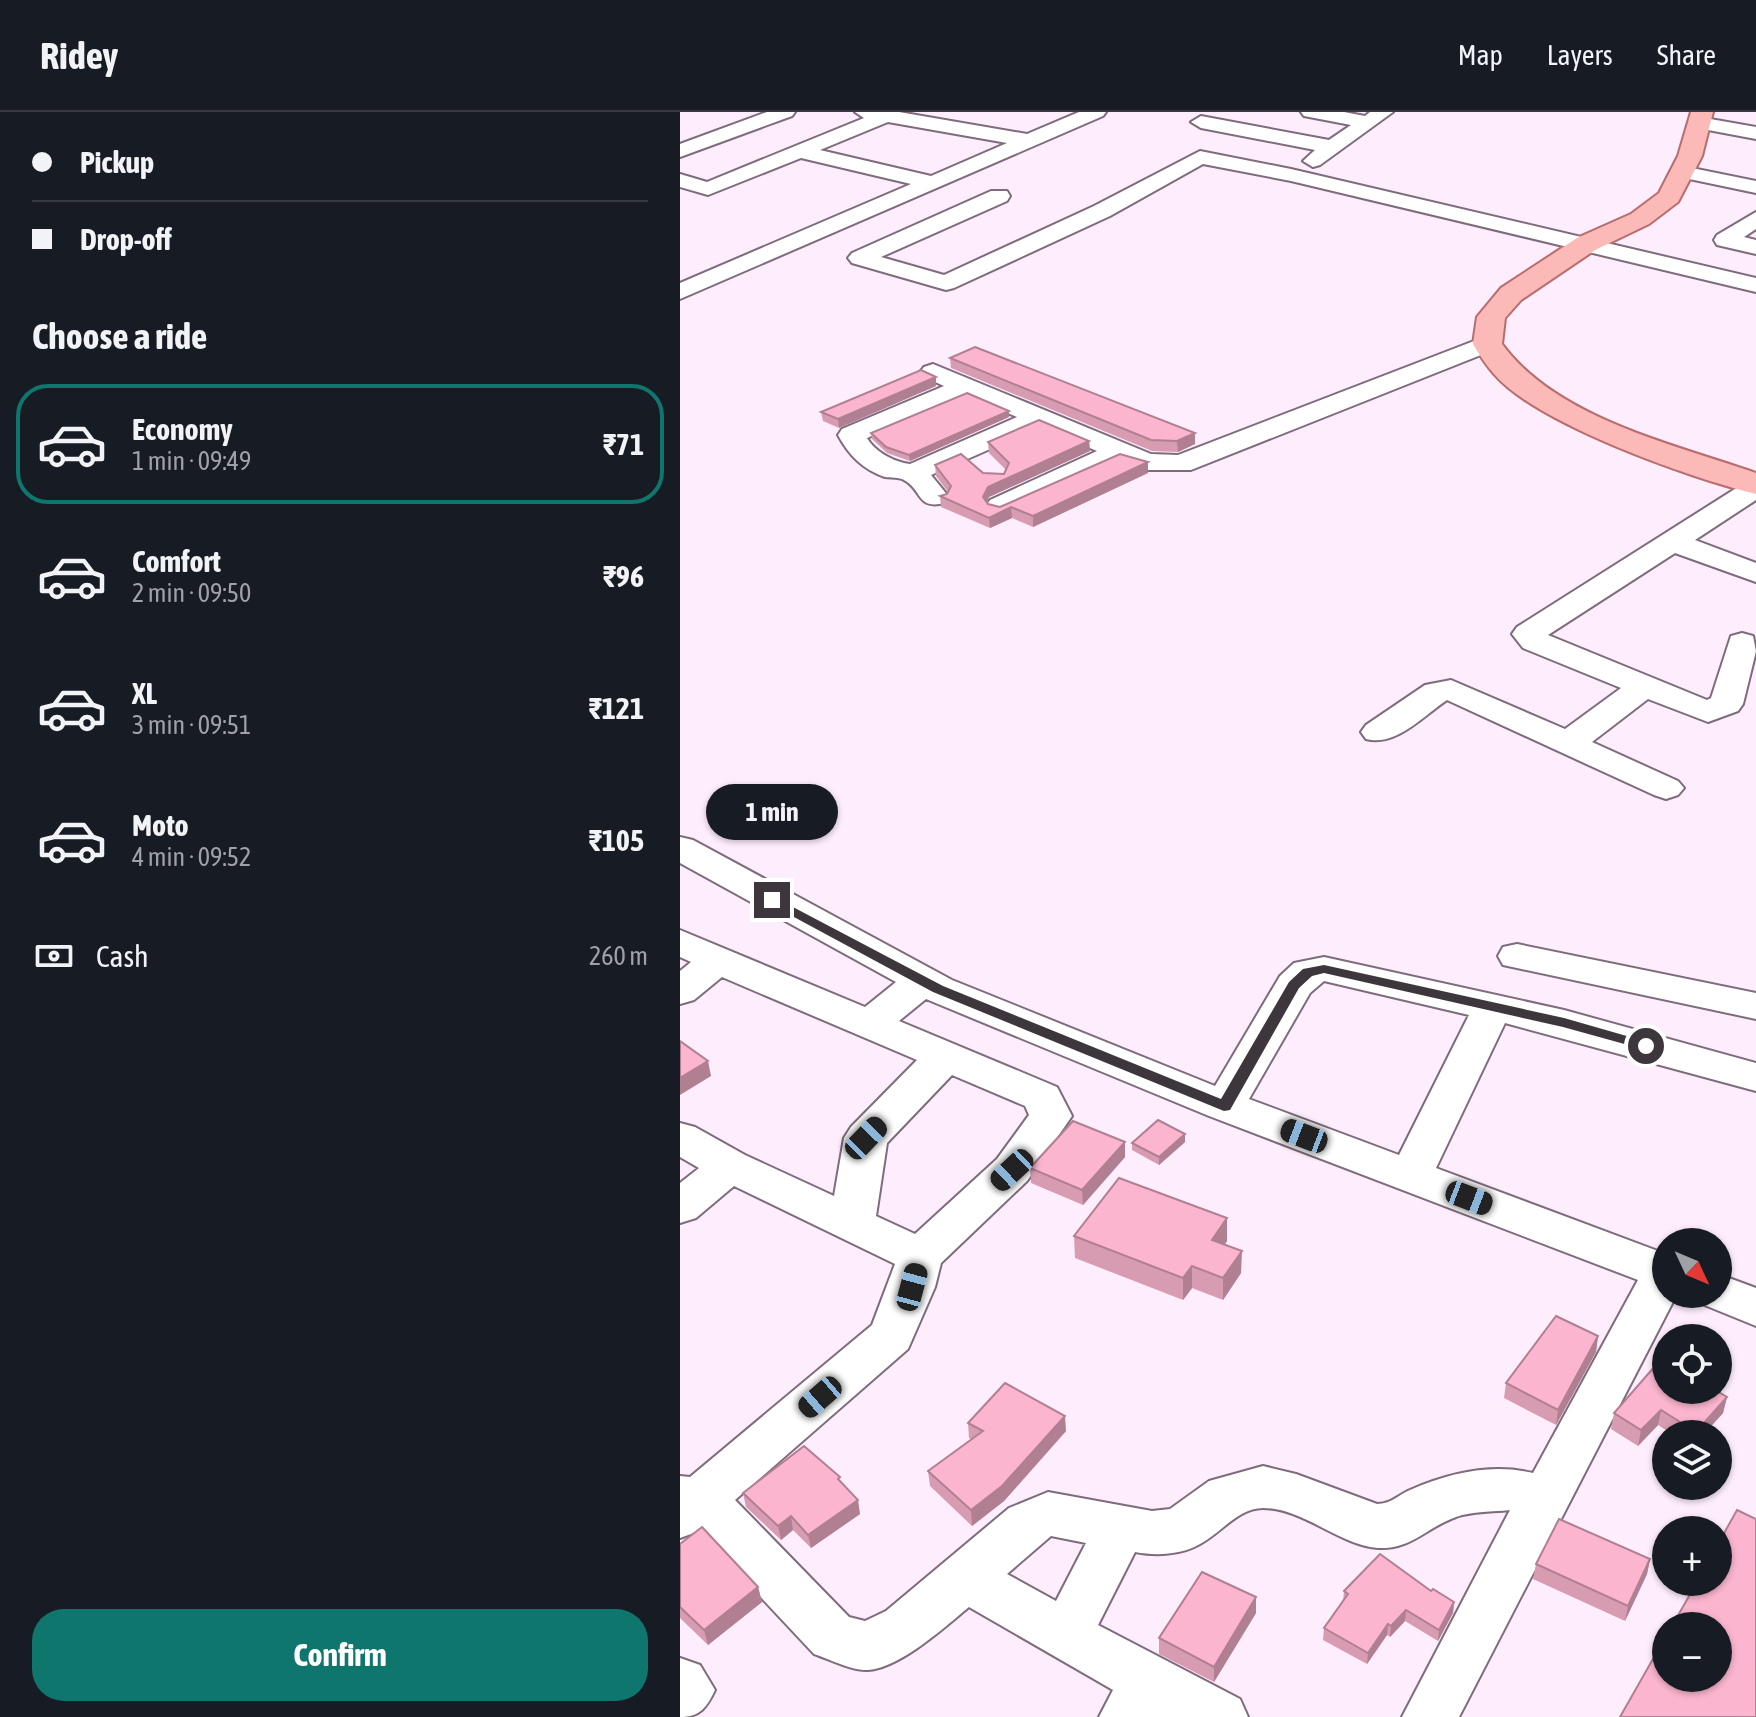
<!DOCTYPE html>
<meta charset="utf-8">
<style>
body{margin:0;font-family:"Asap Condensed",sans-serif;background:#20242c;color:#f1f3f6;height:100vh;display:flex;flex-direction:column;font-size:30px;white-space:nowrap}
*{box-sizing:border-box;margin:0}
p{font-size:26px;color:#9ea1a6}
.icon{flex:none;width:44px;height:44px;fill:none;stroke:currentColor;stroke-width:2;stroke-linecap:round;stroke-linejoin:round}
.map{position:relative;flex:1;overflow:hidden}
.sheet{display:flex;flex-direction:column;background:#171b24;width:680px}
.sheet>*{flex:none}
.banner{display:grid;align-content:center;height:176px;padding:0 32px;background:#171b24}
.needle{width:52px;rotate:134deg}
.fabs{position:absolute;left:972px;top:1116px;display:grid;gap:16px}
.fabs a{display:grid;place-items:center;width:80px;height:80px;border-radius:50%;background:#171b24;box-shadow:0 2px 6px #0004;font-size:40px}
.end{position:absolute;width:36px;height:36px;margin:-18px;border:10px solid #3e363d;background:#fff;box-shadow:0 0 0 4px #fff}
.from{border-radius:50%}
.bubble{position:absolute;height:56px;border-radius:28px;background:#171b24;box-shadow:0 2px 6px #0004;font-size:26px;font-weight:700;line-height:56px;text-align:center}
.car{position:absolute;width:24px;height:48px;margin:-24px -12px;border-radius:10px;box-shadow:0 0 6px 2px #0007;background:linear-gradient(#222 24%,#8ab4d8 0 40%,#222 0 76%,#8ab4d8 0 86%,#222 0)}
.banner b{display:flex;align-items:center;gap:28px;height:76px;font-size:30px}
.banner b+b{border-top:2px solid #363941}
.banner i{width:20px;height:20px;background:#f1f3f6}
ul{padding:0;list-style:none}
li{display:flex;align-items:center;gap:24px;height:120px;margin:0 16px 12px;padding:0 16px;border:4px solid transparent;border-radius:32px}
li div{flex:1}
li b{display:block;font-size:30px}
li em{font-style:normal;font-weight:700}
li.selected{border-color:#0f766e}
li>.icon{width:72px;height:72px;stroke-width:1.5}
h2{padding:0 32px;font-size:36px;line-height:96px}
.pay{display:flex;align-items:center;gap:20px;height:88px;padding:0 32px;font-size:30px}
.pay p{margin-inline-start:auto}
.cta{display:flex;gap:16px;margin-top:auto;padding:16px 32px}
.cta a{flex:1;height:92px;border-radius:32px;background:#0f766e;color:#fff;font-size:32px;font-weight:700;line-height:92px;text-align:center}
header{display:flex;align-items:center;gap:48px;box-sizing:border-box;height:112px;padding:0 40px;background:#171b24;border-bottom:2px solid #363941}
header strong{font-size:38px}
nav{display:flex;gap:44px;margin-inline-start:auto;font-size:28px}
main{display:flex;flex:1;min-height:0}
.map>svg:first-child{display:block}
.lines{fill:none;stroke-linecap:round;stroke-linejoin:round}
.minor-casing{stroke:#7e6c7d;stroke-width:4}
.major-casing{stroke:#b76d6e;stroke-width:4}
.minor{fill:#fff;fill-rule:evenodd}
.major{fill:#fbb9b8;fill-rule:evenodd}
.wall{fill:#d89cb2}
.shaded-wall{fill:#b07f91}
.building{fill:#fbb5cf;stroke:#b07f91;stroke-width:2}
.route{fill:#3e363d}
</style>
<header>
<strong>Ridey</strong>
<nav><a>Map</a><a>Layers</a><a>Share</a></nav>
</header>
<main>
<section class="sheet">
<div class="banner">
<b><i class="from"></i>Pickup</b>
<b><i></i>Drop-off</b>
</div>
<h2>Choose a ride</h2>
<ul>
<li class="selected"><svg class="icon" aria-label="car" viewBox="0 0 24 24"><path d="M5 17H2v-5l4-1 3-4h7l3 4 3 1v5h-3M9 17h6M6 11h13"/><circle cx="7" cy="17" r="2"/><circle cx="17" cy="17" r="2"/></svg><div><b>Economy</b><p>1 min · 09:49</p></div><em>₹71</em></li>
<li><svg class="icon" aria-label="car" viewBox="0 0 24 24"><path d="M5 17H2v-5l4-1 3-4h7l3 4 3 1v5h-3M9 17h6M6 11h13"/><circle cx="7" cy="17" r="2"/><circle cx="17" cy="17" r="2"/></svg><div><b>Comfort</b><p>2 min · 09:50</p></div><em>₹96</em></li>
<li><svg class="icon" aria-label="car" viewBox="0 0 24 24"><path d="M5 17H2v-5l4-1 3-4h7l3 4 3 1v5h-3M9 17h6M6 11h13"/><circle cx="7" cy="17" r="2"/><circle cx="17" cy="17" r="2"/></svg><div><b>XL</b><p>3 min · 09:51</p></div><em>₹121</em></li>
<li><svg class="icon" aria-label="car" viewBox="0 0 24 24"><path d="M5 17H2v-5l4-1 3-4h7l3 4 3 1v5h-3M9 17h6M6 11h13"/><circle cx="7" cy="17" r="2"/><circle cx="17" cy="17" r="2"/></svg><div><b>Moto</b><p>4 min · 09:52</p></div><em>₹105</em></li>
</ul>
<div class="pay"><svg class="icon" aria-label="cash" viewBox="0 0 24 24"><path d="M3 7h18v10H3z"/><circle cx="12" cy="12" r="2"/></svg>Cash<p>260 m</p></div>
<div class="cta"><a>Confirm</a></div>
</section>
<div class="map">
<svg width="1076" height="1605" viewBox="0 0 1076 1605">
<rect width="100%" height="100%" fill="#feedfd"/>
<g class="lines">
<g class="minor-casing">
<g id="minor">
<path d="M87,0h28l-3,4 -112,41v-13z"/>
<path d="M175,0h44l128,22 52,-22h27l-3,4 -423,183v-16l231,-99 -110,-26 -93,37 -28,-8v-13l27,8 157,-64zM208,10l119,21 -76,33 -111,-26z"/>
<path d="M621,0h43l21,4 5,-4h23l-73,53 -7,2 -10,-6 12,-11 -114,-22 -10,-6 10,-6 128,24 22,-15 -47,-9z"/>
<path d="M1019,5l57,10v12l-64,-12 -3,-4 3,-4z"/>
<path d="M520,39l91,18 465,109v14l-465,-111 -88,-17 -93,52 -156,72 -8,2 -94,-27 -4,-5 4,-5 139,-62h16l3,5 -3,5 -126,56 63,18 150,-69z"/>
<path d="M1002,54l74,15v12l-81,-17 -4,-4 4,-4z"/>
<path d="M1076,100v17l-12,8 12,3v14l-39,-9 -3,-5 3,-5z"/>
<path d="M807,224l9,3 4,5 -4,5 -305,121h-45l-26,-9 -120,54 -10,-3 -4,-6 4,-6 107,-49 -57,-24 -109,48 18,22 -4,6c-29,7 -22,-13 -41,-23 -5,-3 -14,-2 -19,-3 -23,-8 -36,-22 -47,-42l4,-6 102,-43 -20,-9 -4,-5 4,-5 9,-3 218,90 27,1zM287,284l50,21 -107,47c-16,-2 -35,-12 -43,-26z"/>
<path d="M1076,368v20l-61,40 61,23v19l-81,-29 -127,82 159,65 4,-2 20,-62 11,-3 11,3 3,15 -13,53 -5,7 -30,11 -60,-23 -56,43 86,39 6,7 -6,7 -12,4 -12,-4 -207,-95c-24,16 -51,47 -81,39l-5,-7 5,-7 59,-40 26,-5 114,49 56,-41 -98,-40 -11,-14 5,-7 229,-145z"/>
<path d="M0,725l13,3 259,140 263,106 65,-110 14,-13 30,-6 240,53 192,53v28l-251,-68 -69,145 230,86v40h11l-218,423h-57l108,-207c-17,2 -38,1 -54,7 -29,10 -45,33 -78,31 -39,-3 -75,-40 -115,-40 -25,0 -42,25 -63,36 -19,11 -44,12 -65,8l-37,73 142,74 8,18h-149l14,-27 -144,-83c-23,19 -69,61 -101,63 -16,1 -39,-11 -54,-16l-115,-123 -19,7v-62l10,1 182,-152 23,-61 -161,-78 -38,32 -16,5v-40l19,-15 -19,-11v-34l15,4 50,28 89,41 10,-58 7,-11 66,-67 -195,-83 -28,23 -14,4v-33l11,-9 -11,-5v-27l185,77 31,-25 -216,-119zM644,869l145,34 -70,140 -150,-56 61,-106zM246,887l283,117 429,164 -105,193c-42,-10 -84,0 -123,17 -12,5 -19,14 -33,14l-81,-30 -33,-8 -54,15 -39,28 -18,2 -104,-19 -39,16 -123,103 -21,10 -16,-4 -114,-117 173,-151 27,-62 6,-24 86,-82 45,-65 -15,-29 -158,-66zM272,963l73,31 4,9 -32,44 -82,75 -39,-18 11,-73zM371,1424l35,7 -30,58 -49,-27z"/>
<path d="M837,832l239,49v26l-253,-54 -5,-9 5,-9z"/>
<path d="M1038,1162l38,14v38l-54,-22 -6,-10h22z"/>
<path d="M0,1546l20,7 15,25c-8,17 -15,27 -35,27z"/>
</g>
</g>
<g class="major-casing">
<path id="major" d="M1011,0h22l-11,44 -24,46 -29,22 -54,26 -74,50 -16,18 -3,26c54,74 171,100 254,129v21c-66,-16 -219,-70 -262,-120 -8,-9 -15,-20 -21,-30l4,-27 24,-29 76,-50 54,-24 28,-21 19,-37z"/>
</g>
<use href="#minor" class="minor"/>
<use href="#major" class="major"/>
</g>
<g class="wall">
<path d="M270,246l245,86 -17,8 -26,-1 -201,-83z"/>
<path d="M256,274l-97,42 -16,-7 -2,-9z"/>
<path d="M329,305l-99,44 -23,-8 -15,-14 -1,-6z"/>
<path d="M409,329l1,10 -101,46 -2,5 1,2 12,3 148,-34 -115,54 -21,-9 -22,10 -49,-21 -1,-11 7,-2 1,-2 -12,-16 -1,-11 48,8 21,1 2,-4 -17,-17 -1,-11z"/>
<path d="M445,1030v15l-42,48 -52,-22 -1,-15z"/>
<path d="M505,1030l-26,23 -27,-15v-7z"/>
<path d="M547,1106v23l-2,3 16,29 -18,27 -31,-12 -9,12 -108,-42 -1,-22z"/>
<path d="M918,1224l-2,16 -40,73 -52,-27 2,-15z"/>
<path d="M1047,1285l-4,16 -19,21h-32l-14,-9 -20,21 -27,-17 3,-16z"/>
<path d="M288,1311l98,8 -62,70 -32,25 -42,-40 -2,-15 43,-32 -2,-1z"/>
<path d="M161,1371l19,31 -49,34 -18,-18 -12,10 -35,-33 -3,-14z"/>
<path d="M0,1432l78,43 4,15 -54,43 -28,-27z"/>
<path d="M970,1447l-3,15 -22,47 -92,-42 3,-15z"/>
<path d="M664,1479h87l23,11 -1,11 -15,28 -33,-20 -15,16 -3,-2 -20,29 -44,-24 1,-12 19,-27z"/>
<path d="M576,1501l-42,69 -55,-28v-16z"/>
</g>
<g class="shaded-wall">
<path d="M256,265v9l-97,42 -1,-9z"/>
<path d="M329,299v6l-99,44 -1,-6z"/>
<path d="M515,321v11l-17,8 -1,-11z"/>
<path d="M409,329l1,10 -101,46 -5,11 -1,-11 5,-10z"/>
<path d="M468,350v11l-115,54v-11z"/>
<path d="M331,395l1,11 -22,10 -1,-10z"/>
<path d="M28,949l3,15 -31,19v-17z"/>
<path d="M505,1022v8l-26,23v-8z"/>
<path d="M445,1030v15l-42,48 -1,-15z"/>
<path d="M547,1106v23l-14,21 -1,-22z"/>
<path d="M562,1139l-1,22 -18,27v-22z"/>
<path d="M512,1154v22l-9,12v-22z"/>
<path d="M918,1224l-2,16 -40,73 2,-15z"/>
<path d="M1047,1285l-4,16 -19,21h-8z"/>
<path d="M981,1298l-3,15 -20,21 3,-16z"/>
<path d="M385,1304l1,15 -62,70 -32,25 -1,-16z"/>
<path d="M178,1388l2,14 -49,34 -3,-13z"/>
<path d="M111,1404l2,14 -12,10 -3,-14z"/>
<path d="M970,1447l-3,15 -22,47 3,-15z"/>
<path d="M78,1475l4,15 -54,43 -4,-15z"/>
<path d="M576,1485v16l-42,69v-15z"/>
<path d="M774,1490l-1,11 -15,28 1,-11z"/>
<path d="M726,1498l-1,11 -15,16 1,-11z"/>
<path d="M708,1512l-1,11 -20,29 1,-11z"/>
</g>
<g class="building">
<path d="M295,235l220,86 -18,8 -26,-1 -201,-82z"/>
<path d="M241,258l15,7 -98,42 -17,-7z"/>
<path d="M287,281l42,18 -100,44 -23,-8 -15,-14z"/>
<path d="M359,308l50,21 -101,46 -5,10 5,7 12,3 120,-53 28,8 -115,54 -22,-9 -22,11 -49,-22 7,-2 4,-8 -16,-21 26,-11 22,19 21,1 5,-11 -21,-21z"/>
<path d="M0,929l28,20 -28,17z"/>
<path d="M478,1008l27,14 -26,23 -27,-14z"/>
<path d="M393,1009l52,21 -43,48 -52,-22z"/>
<path d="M439,1066l108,40 -15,22 30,11 -19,27 -31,-12 -9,12 -109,-42z"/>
<path d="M876,1204l42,20 -40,74 -52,-27z"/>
<path d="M982,1246l4,2v30h49l12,7 -31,35 -35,-22 -20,20 -27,-17z"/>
<path d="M325,1271l60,33 -63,70 -31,24 -43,-39 55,-40 -15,-8z"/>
<path d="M124,1334l36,31 -2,2 20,21 -50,35 -17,-19 -13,10 -35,-33z"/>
<path d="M1057,1398l19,9v198h-136l46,-81v42h52v-52h-46l25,-44h21v-38z"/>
<path d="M879,1407l91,40 -22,47 -92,-42z"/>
<path d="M22,1415l56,60 -54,43 -24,-23v-63z"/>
<path d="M700,1442l51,37 2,-2 21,13 -15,28 -33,-20 -15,16 -3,-2 -20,29 -44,-25 24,-34 -4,-3z"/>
<path d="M522,1460l54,25 -42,70 -55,-29z"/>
</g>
<path class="route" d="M92,784l171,90 278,113 68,-117 14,-13 21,-4 240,53 87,25 2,3 -7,4 -83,-23 -239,-54 -12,3 -13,12 -69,122 -6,1 -291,-119 -165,-89 -2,-3z"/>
</svg>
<div class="fabs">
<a><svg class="needle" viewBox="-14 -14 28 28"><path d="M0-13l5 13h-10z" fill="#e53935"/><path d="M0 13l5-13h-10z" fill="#9ea1a6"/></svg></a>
<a><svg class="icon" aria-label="locate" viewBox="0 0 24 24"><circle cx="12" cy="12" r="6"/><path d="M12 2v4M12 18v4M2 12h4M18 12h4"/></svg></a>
<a><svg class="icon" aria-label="layers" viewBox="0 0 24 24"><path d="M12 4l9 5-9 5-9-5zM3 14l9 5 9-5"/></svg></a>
<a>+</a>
<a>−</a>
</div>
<i class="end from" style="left:966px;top:934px"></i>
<i class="end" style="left:92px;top:788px"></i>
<div class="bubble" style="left:26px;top:672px;width:132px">1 min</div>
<i class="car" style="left:624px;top:1024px;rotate:291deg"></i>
<i class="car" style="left:186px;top:1026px;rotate:44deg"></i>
<i class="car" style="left:332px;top:1058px;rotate:227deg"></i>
<i class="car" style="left:789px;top:1086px;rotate:111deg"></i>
<i class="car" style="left:232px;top:1175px;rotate:15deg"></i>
<i class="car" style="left:140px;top:1285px;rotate:229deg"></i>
</div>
</main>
